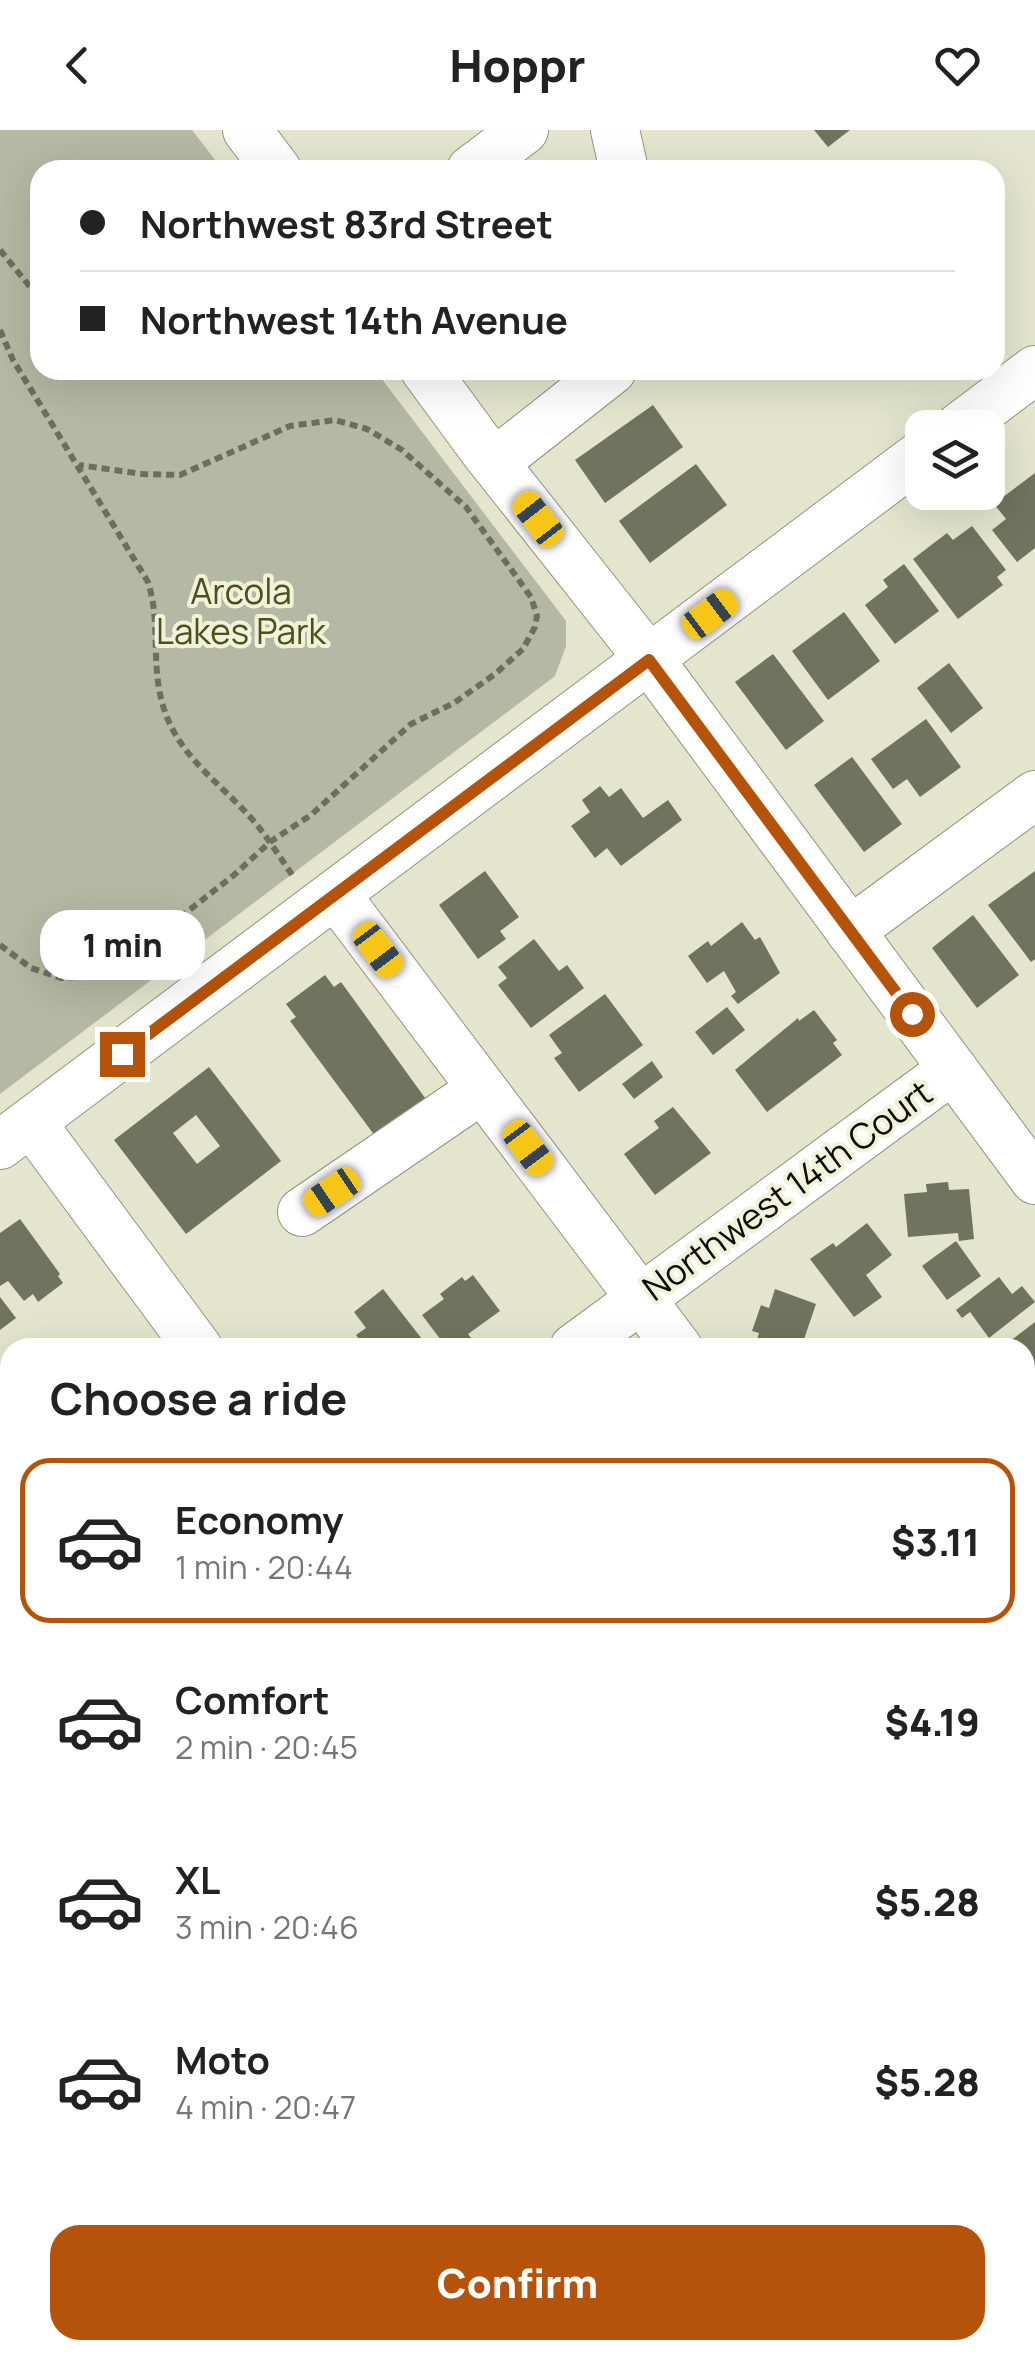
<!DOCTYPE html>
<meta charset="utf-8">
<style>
body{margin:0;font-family:Manrope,sans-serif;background:#f2f2f2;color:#222;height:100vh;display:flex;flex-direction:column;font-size:38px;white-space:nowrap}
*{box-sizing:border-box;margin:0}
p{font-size:32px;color:#767676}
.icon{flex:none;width:55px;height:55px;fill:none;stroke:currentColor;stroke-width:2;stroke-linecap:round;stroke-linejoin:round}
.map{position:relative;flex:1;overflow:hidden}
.details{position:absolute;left:0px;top:1208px;width:1035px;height:1022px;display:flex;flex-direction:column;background:#fff;border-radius:30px 30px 0 0;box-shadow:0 10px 40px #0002}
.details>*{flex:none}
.hud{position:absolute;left:30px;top:30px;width:975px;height:220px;border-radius:30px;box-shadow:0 10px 40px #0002;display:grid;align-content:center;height:220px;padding:0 50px;background:#fff}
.fabs{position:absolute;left:905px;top:280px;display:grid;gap:20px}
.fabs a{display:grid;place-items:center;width:100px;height:100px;border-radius:20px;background:#fff;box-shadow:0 10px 40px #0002;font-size:50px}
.end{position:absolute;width:45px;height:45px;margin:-22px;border:12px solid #b45309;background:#fff;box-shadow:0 0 0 5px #fff}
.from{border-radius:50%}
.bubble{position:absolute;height:70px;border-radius:30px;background:#fff;box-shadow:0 10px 40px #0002;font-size:32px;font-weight:800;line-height:70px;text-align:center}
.car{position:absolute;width:30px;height:60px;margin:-30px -15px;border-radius:12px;box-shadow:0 0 8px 2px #0007;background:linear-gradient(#f5c518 24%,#345 0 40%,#f5c518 0 76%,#345 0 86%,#f5c518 0)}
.hud b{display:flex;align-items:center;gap:35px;height:95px;font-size:38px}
.hud b+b{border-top:2px solid #e0e0e0}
.hud i{width:25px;height:25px;background:#222}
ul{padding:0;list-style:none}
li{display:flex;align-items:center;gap:30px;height:165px;margin:0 20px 15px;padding:0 30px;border:5px solid transparent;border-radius:30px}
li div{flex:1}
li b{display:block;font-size:38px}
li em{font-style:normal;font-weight:800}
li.current{border-color:#b45309}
li>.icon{width:90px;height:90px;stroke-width:1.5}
h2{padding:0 50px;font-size:45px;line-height:120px}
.primary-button{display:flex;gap:20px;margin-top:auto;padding:20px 50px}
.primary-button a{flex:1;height:115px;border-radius:30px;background:#b45309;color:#fff;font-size:40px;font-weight:800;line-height:115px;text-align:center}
header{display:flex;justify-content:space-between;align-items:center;height:130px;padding:0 50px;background:#fff;font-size:45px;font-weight:800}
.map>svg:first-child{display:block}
.green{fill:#b5b8a2}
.building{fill:#70735d;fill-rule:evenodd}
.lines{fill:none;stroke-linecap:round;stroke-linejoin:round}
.minor-casing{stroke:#92957e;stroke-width:50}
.path{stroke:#6d6e5f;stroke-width:6;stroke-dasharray:8 5;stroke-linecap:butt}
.minor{stroke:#fff;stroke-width:48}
.route{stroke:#b45309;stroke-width:12}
.labels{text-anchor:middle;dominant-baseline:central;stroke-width:8;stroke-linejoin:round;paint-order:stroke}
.park-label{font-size:35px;fill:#4c4f1e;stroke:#f0f3da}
.street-label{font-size:35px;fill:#0c0c05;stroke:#f0f3da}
</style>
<header><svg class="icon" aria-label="back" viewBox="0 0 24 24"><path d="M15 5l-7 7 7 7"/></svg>Hoppr<svg class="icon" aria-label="heart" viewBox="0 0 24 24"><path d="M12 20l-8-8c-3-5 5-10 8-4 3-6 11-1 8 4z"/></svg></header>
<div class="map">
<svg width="1035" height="2229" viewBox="0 0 1035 2229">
<rect width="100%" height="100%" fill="#e3e6cd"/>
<path class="green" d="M0,0h192l31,40h-183v200h335l191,251v25l-11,30 -555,418z"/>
<g class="building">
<path d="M814,0h36l-22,17z"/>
<path d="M653,275l30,42 -78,56 -30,-43z"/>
<path d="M696,334l31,41 -77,58 -31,-42z"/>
<path d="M1035,343v75l-18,14 -25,-32 14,-11 -12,-15z"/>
<path d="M972,396l34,44 -9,7 6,8 -45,34 -45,-60 34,-26 6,7z"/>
<path d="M904,434l35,47 -44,33 -30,-39 23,-18 -5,-7z"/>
<path d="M844,482l36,49 -52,39 -36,-49z"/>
<path d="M773,524l51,67 -38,29 -51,-68z"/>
<path d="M949,533l34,45 -32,25 -34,-45z"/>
<path d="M926,589l35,48 -41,30 -13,-18 -14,10 -22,-30z"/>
<path d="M852,627l50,67 -38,28 -50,-67z"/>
<path d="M600,656l9,11 12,-9 22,30 25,-18 14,20 -61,46 -14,-18 -12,10 -24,-32 19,-14 -8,-12z"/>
<path d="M485,741l34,46 -19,14 6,8 -28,20 -39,-54z"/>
<path d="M1035,741v88l-4,3 -43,-57z"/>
<path d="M973,785l46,60 -42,33 -45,-60z"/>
<path d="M742,792l13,18 5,-3 20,36 -42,31 -7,-8 5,-4 -12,-21 -17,12 -19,-27 20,-15 3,5z"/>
<path d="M534,809l25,32 8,-6 17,23 -53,40 -33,-43 9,-7 -9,-11z"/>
<path d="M325,845l9,12 7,-5 87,120 -50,38 -88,-119 6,-4 -10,-13z"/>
<path d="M605,864l38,51 -64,47 -25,-34 8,-5 -13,-18z"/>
<path d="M727,877l18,23 -32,25 -18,-23z"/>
<path d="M814,880l23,30 -4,3 9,12 -75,57 -32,-42 63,-52 1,3z"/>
<path d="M652,931l11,16 -29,22 -12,-15z"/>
<path d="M209,937l72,94 -95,73 -72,-94zM196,985l24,31 -23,18 -24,-31z"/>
<path d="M673,977l38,46 -56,42 -31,-41 35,-26 -5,-7z"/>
<path d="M948,1052l1,8 20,-1 5,50 -15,2 -1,-8 -50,4 -4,-43 23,-2 -1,-8z"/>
<path d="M20,1089l40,55 -2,2 5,7 -25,19 -5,-8 -9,7 -16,-20 -8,5v-53z"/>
<path d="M867,1093l25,32 -26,20 16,22 -28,20 -44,-58 23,-16 3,4z"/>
<path d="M956,1111l25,35 -34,24 -25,-34z"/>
<path d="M473,1145l27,36 -32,23 4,5 -11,9h-14l-25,-33 22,-16 -4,-5 22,-17 3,4z"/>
<path d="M999,1147l13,17 10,-8 13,16 -46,36 -19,-26 -8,6 -6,-8z"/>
<path d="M383,1159l46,59h-49l-6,-8 -9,7 -9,-12 10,-7 -12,-16z"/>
<path d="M775,1159l41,15 -15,44h-47l5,-15 -7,-2 9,-26 8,3z"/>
<path d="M0,1167l16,21 -16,12z"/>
<path d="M1035,1192v72l-10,8v-54h-24z"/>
<path d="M1025,1370l10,14v18l-10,7z"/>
<path d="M0,1410l10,14v89l-10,-14z"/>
<path d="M10,1896v56l-10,-14v-35z"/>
<path d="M1035,2041v51l-10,7v-51z"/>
<path d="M0,2140l10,13v43l-10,7z"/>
<path d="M442,2220h54l6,9h-73z"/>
<path d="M756,2220h89l-12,9h-70z"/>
</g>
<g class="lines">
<g class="minor-casing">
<g id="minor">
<path d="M247,0l30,40"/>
<path d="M615,0l9,40"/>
<path d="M471,40l53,-40"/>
<path d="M425,240l58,79 166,210 386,521"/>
<path d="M958,298l77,-58"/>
<path d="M494,333l118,-93"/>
<path d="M336,765l342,453"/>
<path d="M850,801l185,-136"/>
<path d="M31,992l167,226"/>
<path d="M0,1015l922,-691"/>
<path d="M302,1082l180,-123"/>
<path d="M574,1218l379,-279"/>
<path d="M1025,1521l10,-8"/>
<path d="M0,1646l10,-8"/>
<path d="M308,2220l7,9"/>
<path d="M958,2220l7,9"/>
<path d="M81,2229l12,-9"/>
</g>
</g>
<g class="path">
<path d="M0,120l40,49"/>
<path d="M0,200l13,30 135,222c14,44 1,84 17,130 17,49 61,75 92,113 13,16 24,34 36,51"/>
<path d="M0,815l31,23 30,10 32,-2 25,-10 116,-91 36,-33 41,-27 100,-91 43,-21 41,-29 28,-25 12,-22 2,-11 -6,-19 -65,-90 -64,-57 -35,-21 -32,-9 -45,6 -110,49 -38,-1 -63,-9"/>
</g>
<use href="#minor" class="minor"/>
</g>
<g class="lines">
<path class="route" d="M122,924l527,-394 263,354"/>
</g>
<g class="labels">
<g class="park-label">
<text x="241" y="461">Arcola<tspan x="241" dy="40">Lakes Park</tspan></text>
</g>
<g class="street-label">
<text transform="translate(787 1060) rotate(-36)">Northwest 14th Court</text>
</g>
</g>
</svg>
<div class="fabs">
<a><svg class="icon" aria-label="layers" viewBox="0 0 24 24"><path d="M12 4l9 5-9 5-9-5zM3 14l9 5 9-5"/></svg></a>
</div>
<i class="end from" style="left:912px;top:884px"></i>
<i class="end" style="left:122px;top:924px"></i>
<div class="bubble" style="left:40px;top:780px;width:165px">1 min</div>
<i class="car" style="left:538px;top:389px;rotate:322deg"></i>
<i class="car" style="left:710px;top:484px;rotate:53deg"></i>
<i class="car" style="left:378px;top:820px;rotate:143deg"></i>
<i class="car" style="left:528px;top:1018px;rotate:143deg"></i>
<i class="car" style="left:332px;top:1062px;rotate:236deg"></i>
<div class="hud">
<b><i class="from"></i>Northwest 83rd Street</b>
<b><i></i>Northwest 14th Avenue</b>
</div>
<section class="details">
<h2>Choose a ride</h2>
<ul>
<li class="current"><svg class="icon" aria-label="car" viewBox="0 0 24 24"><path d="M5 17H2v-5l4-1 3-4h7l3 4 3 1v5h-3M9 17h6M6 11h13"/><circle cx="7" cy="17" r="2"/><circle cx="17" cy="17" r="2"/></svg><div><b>Economy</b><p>1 min · 20:44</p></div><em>$3.11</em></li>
<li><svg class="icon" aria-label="car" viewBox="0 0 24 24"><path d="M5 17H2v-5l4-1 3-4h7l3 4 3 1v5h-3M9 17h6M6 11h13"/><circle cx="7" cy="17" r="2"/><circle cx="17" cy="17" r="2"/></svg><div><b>Comfort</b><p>2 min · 20:45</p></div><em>$4.19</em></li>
<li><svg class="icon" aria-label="car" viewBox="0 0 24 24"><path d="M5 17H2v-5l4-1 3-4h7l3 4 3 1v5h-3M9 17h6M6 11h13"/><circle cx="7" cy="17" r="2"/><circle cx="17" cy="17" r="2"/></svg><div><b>XL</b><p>3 min · 20:46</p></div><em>$5.28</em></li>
<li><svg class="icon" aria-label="car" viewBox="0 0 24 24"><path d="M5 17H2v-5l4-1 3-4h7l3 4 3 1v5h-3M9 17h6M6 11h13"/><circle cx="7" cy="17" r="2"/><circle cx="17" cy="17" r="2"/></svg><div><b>Moto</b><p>4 min · 20:47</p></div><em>$5.28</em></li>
</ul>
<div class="primary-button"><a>Confirm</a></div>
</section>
</div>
